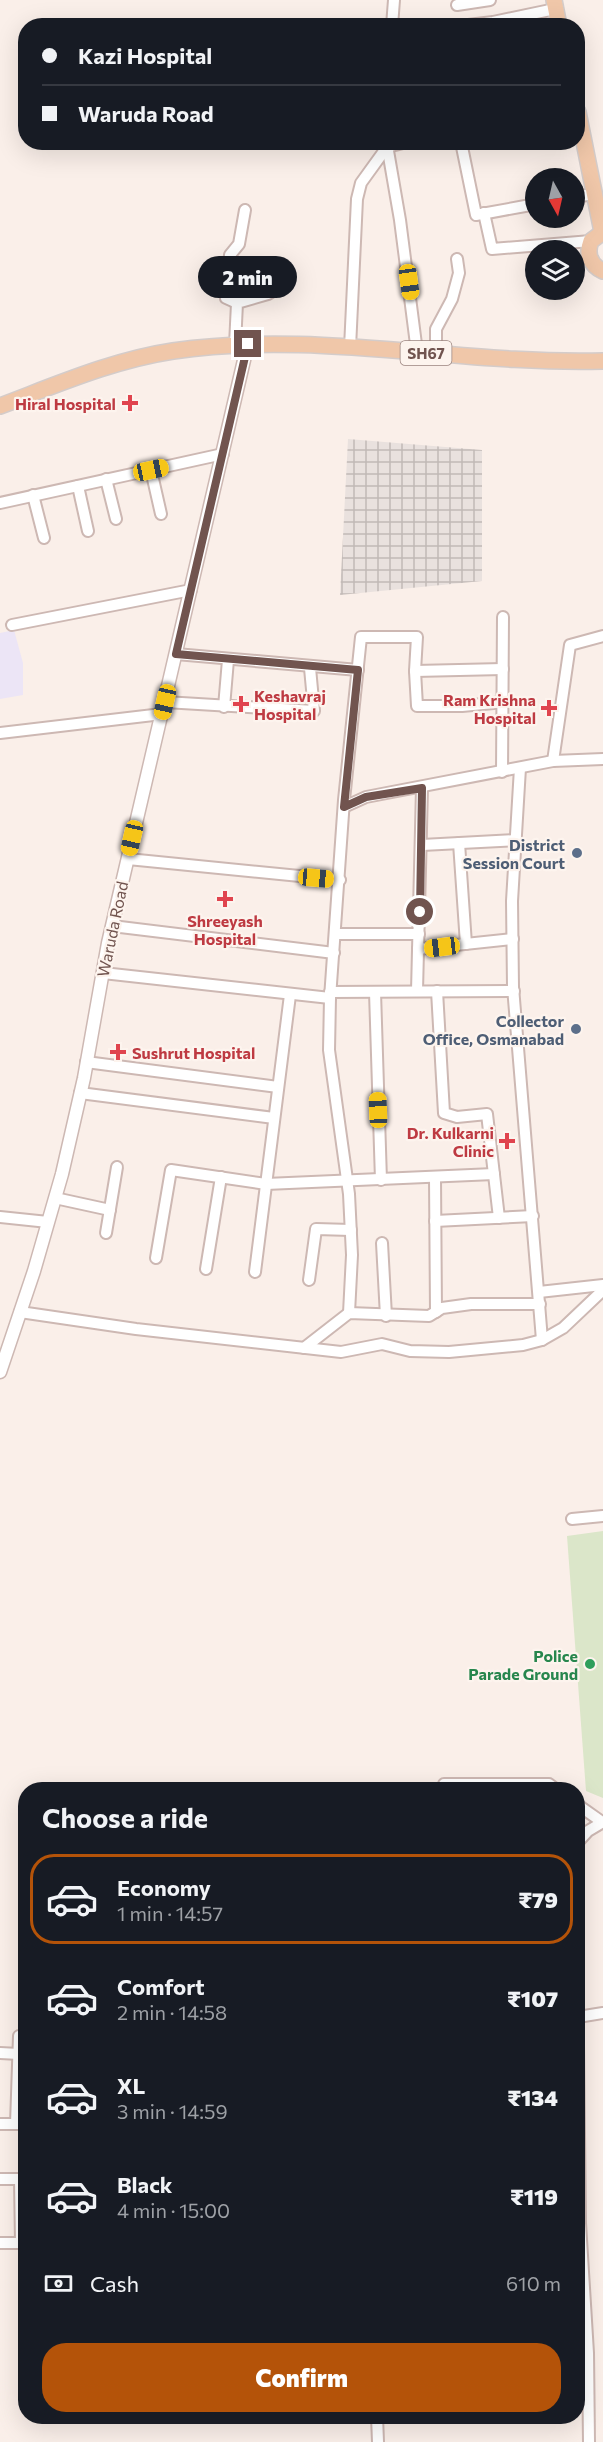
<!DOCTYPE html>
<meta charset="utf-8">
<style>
body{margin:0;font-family:Commissioner,sans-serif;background:#242831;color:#f1f3f6;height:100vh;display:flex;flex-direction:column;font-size:22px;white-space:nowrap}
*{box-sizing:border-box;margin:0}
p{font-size:20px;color:#9ea1a6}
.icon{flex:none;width:33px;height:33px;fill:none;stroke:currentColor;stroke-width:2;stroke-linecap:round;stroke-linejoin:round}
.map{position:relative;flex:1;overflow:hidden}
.drawer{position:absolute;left:18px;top:1782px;width:567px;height:642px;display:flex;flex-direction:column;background:#171b24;border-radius:24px;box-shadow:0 6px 24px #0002}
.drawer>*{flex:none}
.guide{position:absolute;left:18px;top:18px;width:567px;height:132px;border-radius:24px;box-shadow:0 6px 24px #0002;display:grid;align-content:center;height:132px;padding:0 24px;background:#171b24}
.needle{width:39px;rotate:172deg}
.buttons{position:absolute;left:525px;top:168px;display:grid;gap:12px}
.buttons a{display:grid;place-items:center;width:60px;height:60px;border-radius:50%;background:#171b24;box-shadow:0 6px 24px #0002;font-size:30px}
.end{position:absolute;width:27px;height:27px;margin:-14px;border:8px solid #71544f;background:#fff;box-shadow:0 0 0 3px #fff}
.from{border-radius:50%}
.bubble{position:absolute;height:42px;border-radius:21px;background:#171b24;box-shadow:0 6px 24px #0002;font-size:20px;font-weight:800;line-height:42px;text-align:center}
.car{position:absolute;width:18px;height:36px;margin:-18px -9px;border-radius:8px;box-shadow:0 0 4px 2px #0007;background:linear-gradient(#f5c518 24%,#345 0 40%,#f5c518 0 76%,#345 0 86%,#f5c518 0)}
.guide b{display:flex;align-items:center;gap:21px;height:57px;font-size:22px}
.guide b+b{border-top:2px solid #363941}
.guide i{width:15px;height:15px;background:#f1f3f6}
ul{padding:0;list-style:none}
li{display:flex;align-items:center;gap:18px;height:90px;margin:0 12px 9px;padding:0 12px;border:3px solid transparent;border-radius:24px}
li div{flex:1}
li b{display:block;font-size:22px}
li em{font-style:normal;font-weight:800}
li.current{border-color:#b45309}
li>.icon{width:54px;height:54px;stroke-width:1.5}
h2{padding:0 24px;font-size:27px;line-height:72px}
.pay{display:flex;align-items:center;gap:15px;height:66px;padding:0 24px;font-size:22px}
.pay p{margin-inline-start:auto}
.primary-button{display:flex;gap:12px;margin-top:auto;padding:12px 24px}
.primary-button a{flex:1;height:69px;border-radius:24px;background:#b45309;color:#fff;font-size:24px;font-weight:800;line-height:69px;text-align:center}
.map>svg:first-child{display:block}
.industrial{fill:url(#industrial-grid)}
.education{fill:#ece5f6}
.pitch{fill:#dbe6c9}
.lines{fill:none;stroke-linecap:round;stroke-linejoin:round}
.minor-casing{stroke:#cdb8b3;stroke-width:14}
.tertiary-casing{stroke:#cdb8b3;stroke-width:15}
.primary-casing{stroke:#d4ccca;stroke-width:18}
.minor{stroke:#fff;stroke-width:10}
.tertiary{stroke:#fff;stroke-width:12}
.primary{stroke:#f0c7a9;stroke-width:15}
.route{stroke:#71544f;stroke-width:8}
.health-dot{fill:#e0444e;stroke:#fdf4ee;stroke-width:2}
.service-dot{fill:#5c6f8a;stroke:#fdf4ee;stroke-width:2}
.leisure-dot{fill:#2e9e5b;stroke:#fdf4ee;stroke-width:2}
.labels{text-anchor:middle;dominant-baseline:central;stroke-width:4.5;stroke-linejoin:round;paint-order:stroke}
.shield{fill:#fdf4ee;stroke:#9b847f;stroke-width:1.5}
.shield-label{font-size:15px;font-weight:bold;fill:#71544f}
.health-label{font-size:16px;font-weight:bold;fill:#be3a42;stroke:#fdf4ee;text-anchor:end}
.service-label{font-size:16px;font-weight:bold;fill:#4e5e75;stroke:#fdf4ee;text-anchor:end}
.street-label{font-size:16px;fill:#71544f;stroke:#fdf4ee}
.leisure-label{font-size:16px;font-weight:bold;fill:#27864d;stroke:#fdf4ee;text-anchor:end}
</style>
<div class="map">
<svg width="603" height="2442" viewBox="0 0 603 2442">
<defs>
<pattern id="industrial-grid" width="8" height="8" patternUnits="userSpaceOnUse" patternTransform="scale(1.5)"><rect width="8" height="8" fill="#e9e1de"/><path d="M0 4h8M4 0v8" fill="none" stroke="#c1b9b6"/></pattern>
</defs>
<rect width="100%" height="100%" fill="#faefe9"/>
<path class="industrial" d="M348,439l134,11v131l-142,14z"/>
<path class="education" d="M14,630l9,33v32l-23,4v-66z"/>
<path class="pitch" d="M603,1531v267l-17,-7 -19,-255z"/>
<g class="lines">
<g class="minor-casing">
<g id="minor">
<path d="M457,5l33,-5"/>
<path d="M392,26l2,-26"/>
<path d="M460,26l33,-4 62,-13"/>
<path d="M461,142l15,73 60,-11"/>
<path d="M387,145l13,75 17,132"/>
<path d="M574,197l20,-3"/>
<path d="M484,213l8,36 99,-8"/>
<path d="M237,303l-11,-5 4,-43 9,-11 6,-34"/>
<path d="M235,345l2,-42 31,-9 21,-13"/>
<path d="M350,348l7,-149 4,-16 26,-36 20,-5"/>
<path d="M436,353v-24l16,-30 7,-26 -2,-14"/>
<path d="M151,470l10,44"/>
<path d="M106,479l10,40"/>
<path d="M78,486l10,45"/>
<path d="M33,495l11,43"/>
<path d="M0,503l223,-49"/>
<path d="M12,625l179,-35"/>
<path d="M176,654l182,16"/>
<path d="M415,671l88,-2"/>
<path d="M165,702l149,9 -4,-43"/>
<path d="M224,707l4,-47"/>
<path d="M0,733l162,-19"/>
<path d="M553,761l17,-116 33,-9"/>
<path d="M520,768l-8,133 1,86 29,353"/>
<path d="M502,772l1,-155"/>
<path d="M344,807l22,-10 187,-36 50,-2"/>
<path d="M459,843l7,101"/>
<path d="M422,845l95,-5"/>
<path d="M128,859l212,21"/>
<path d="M112,926l222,27"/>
<path d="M335,934h84"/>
<path d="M418,949l95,-10"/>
<path d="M103,973l227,25"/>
<path d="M417,991l5,-203"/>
<path d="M437,991l7,122 13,4 30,-3 12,104"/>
<path d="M330,992l184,-1"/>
<path d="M375,992l6,188"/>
<path d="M86,1062l192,25"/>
<path d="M80,1093l194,25"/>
<path d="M435,1178l1,134"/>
<path d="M55,1198l55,12"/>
<path d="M0,1217l48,5"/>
<path d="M435,1221l98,-5"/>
<path d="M106,1233l11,-66"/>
<path d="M382,1243l4,73"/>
<path d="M156,1258l15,-88 95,14 228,-10"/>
<path d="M206,1269l15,-92"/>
<path d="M255,1272l35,-277"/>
<path d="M309,1280l7,-51 35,1"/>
<path d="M539,1292l64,-7"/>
<path d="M20,1312l116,17 205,23 41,-8 28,7 39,1 74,-7 19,-5 21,-12 40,-38"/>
<path d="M349,1313l3,-58 -3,-61 -20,-144 1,-52 14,-198 17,-163h56l-2,34 2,35h45l42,-4"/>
<path d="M304,1348l45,-35 80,3 13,-8 29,-4h69"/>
<path d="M572,1519l31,-3"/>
<path d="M444,1784h105l8,6"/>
<path d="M578,1805l24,17"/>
<path d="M578,1842l10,-11 15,-9"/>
<path d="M578,2017l25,-4"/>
<path d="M578,2045l2,178 8,130 1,89"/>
<path d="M0,2053l19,1"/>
<path d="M0,2124h26"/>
<path d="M16,2124l3,-88"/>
<path d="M0,2179h25"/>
<path d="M20,2179l1,64"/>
<path d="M0,2243h25"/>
<path d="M377,2416l1,26"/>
</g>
</g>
<g class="tertiary-casing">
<path id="tertiary" d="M0,1372l34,-101 28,-97 22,-96 24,-135 140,-600"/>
</g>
<g class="primary-casing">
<g id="primary">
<path d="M554,0l5,26"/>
<path d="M578,112l24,120"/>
<path d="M603,232l-12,9c-5,13 -1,24 12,30"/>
<path d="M0,406c56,-21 113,-46 173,-55 142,-21 287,14 430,10"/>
</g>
</g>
<use href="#minor" class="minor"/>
<use href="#tertiary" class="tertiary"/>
<use href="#primary" class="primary"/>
</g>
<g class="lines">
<path class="route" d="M248,344l-72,310 182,16 -14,137 22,-10 56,-9 -2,124"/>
</g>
<g class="health-dot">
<path d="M127 394h6v6h6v6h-6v6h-6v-6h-6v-6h6z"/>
<path d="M238 695h6v6h6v6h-6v6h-6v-6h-6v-6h6z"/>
<path d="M546 699h6v6h6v6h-6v6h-6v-6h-6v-6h6z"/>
<path d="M222 890h6v6h6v6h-6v6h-6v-6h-6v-6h6z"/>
<path d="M115 1043h6v6h6v6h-6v6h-6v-6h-6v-6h6z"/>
<path d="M504 1132h6v6h6v6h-6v6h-6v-6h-6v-6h6z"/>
</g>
<g class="service-dot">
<circle cx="577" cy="853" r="6"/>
<circle cx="576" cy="1029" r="6"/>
</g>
<circle class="leisure-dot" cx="590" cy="1664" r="6"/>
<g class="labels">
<rect class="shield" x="400.5" y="341" width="51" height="24" rx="4.5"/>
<g class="shield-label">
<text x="426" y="353">SH67</text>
</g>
<g class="health-label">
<text x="116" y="403">Hiral Hospital</text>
<text x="254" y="695" text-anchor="start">Keshavraj<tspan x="254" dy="18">Hospital</tspan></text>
<text x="536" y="699">Ram Krishna<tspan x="536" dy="18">Hospital</tspan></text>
<text x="225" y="920" text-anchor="middle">Shreeyash<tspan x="225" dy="18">Hospital</tspan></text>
<text x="132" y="1052" text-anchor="start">Sushrut Hospital</text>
<text x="494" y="1132">Dr. Kulkarni<tspan x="494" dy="18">Clinic</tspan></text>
</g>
<g class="service-label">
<text x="565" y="844">District<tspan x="565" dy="18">Session Court</tspan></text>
<text x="564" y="1020">Collector<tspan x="564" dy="18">Office, Osmanabad</tspan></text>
</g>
<g class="street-label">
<text transform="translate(112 929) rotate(-78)">Waruda Road</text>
</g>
<g class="leisure-label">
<text x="578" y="1655">Police<tspan x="578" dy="18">Parade Ground</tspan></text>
</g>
</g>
</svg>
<div class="buttons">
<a><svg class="needle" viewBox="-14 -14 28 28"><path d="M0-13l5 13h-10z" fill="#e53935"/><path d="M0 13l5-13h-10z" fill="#9ea1a6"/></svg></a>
<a><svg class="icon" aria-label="layers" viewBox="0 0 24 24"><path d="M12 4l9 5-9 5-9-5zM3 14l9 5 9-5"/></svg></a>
</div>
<i class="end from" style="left:420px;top:912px"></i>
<i class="end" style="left:248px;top:344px"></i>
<div class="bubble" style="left:198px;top:256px;width:99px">2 min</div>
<i class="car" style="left:409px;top:282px;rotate:172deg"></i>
<i class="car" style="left:151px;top:470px;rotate:78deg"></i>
<i class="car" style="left:165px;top:702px;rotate:193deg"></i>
<i class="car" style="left:132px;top:838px;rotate:193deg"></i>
<i class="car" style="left:316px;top:878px;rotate:95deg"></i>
<i class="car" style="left:442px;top:947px;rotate:263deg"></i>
<i class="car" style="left:378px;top:1110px;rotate:358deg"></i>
<div class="guide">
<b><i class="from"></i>Kazi Hospital</b>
<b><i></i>Waruda Road</b>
</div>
<section class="drawer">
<h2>Choose a ride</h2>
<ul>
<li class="current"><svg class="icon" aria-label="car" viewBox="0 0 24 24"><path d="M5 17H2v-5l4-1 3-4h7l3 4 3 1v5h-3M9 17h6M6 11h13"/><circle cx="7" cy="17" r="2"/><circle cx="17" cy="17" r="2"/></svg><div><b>Economy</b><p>1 min · 14:57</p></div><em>₹79</em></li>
<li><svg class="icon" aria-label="car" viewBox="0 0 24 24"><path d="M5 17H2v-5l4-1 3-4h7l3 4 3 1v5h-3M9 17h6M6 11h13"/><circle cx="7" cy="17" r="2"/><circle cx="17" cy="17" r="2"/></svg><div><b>Comfort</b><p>2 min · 14:58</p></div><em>₹107</em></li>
<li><svg class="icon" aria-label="car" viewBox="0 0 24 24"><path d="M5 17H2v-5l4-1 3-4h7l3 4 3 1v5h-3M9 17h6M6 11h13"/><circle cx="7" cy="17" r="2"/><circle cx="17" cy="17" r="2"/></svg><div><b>XL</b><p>3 min · 14:59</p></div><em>₹134</em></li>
<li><svg class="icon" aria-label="car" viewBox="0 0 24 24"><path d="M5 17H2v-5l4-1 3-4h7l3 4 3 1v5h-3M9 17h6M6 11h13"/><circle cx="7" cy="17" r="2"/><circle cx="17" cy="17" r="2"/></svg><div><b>Black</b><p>4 min · 15:00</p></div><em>₹119</em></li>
</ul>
<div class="pay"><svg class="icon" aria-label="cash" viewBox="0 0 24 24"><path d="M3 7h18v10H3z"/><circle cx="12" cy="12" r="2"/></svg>Cash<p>610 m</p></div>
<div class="primary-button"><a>Confirm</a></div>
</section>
</div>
